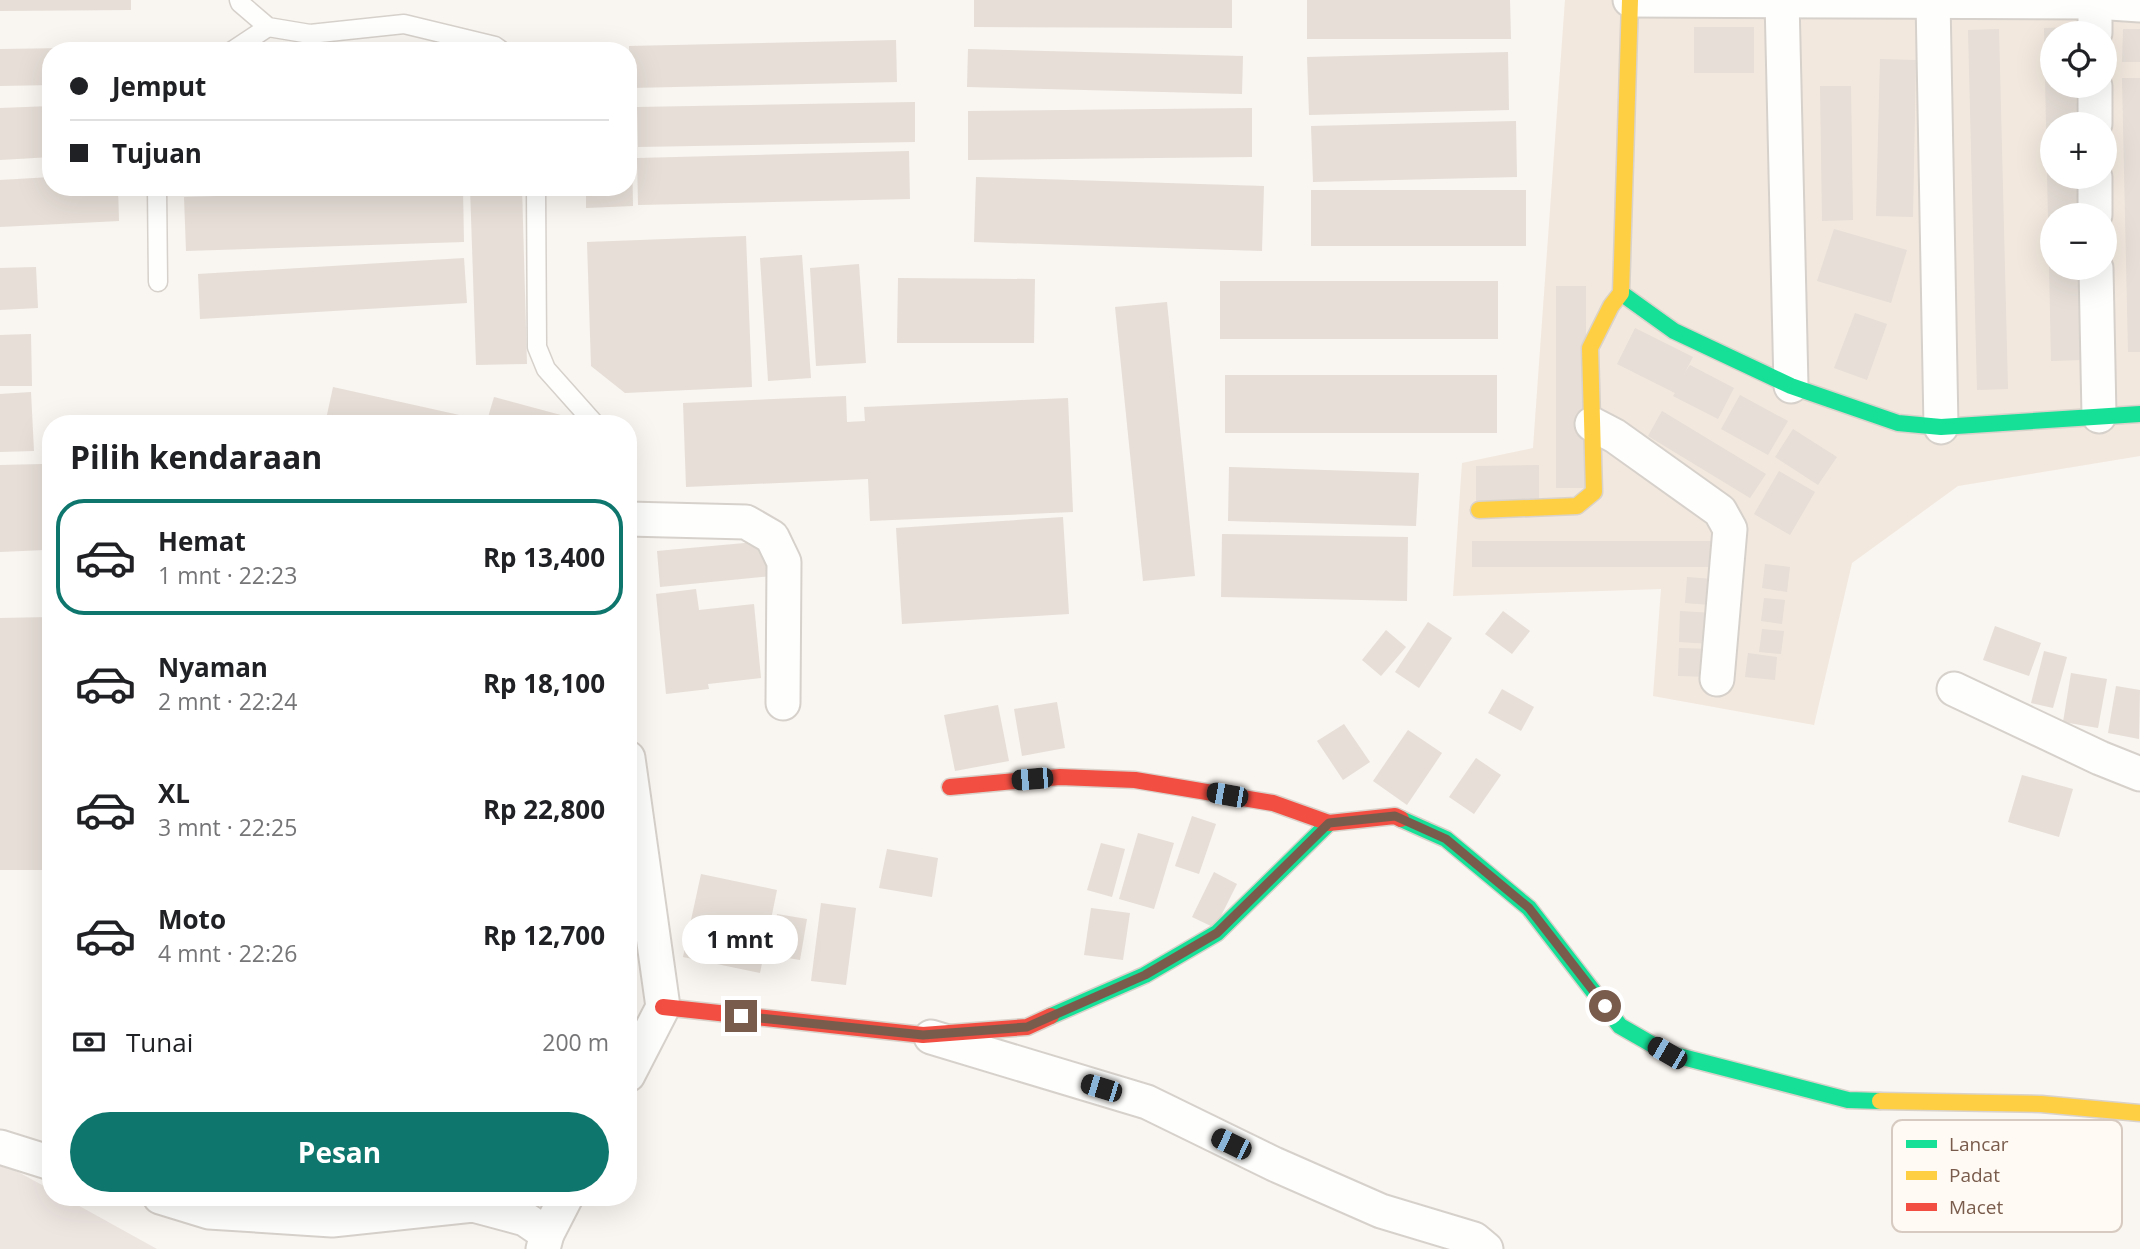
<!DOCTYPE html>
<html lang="id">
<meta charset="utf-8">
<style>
body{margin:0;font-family:"Open Sans",sans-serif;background:#f6f6f6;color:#202124;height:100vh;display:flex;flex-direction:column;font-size:26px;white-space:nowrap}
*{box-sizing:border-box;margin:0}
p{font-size:23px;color:#757577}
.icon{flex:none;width:38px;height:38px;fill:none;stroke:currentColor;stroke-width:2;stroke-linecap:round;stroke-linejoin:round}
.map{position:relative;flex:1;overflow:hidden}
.side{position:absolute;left:42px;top:415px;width:595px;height:791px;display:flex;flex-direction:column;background:#fff;border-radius:28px;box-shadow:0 7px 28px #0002}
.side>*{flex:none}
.hud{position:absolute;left:42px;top:42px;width:595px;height:154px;border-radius:28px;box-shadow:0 7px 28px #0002;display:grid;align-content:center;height:154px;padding:0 28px;background:#fff}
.buttons{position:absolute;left:2040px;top:21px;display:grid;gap:14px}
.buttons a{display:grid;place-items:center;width:77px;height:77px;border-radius:50%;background:#fff;box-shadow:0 7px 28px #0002;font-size:35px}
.end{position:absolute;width:32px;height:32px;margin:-16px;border:9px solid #7a5c4d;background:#fff;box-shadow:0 0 0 4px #fff}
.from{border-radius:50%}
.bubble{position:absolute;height:49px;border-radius:24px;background:#fff;box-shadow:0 7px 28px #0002;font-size:23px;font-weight:700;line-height:49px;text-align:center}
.car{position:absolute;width:21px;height:42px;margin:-21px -10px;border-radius:9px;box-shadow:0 0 5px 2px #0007;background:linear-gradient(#222 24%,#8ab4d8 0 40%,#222 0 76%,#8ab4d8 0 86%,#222 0)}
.hud b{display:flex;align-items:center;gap:24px;height:66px;font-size:26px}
.hud b+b{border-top:2px solid #e0e0e0}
.hud i{width:18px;height:18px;background:#202124}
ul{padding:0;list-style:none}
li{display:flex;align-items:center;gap:21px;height:116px;margin:0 14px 10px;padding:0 14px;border:4px solid transparent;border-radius:28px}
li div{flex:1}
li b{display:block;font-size:26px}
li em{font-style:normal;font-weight:700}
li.current{border-color:#0f766e}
li>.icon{width:63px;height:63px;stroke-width:1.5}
h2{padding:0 28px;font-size:32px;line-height:84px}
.pay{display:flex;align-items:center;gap:18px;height:77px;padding:0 28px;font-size:26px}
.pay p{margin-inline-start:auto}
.primary-button{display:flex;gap:14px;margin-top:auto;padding:14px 28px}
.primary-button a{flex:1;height:80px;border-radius:42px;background:#0f766e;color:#fff;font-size:28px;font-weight:700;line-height:80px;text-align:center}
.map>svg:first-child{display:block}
.residential{fill:#f2e8de;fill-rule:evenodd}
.industrial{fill:#ede5e0}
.building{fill:#e6ded7}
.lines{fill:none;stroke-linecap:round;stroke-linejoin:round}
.lane-casing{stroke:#d7d1cb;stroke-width:21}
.street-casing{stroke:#d7d1cb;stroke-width:37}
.fast-casing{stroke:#d9d2cb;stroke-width:19}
.slow-casing{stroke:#d9d2cb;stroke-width:19}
.jam-casing{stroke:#d9d2cb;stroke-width:19}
.lane{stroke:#fefefd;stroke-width:18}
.street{stroke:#fefefd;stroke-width:33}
.fast{stroke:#16e098;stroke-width:16}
.slow{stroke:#ffcf43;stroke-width:16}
.jam{stroke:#f24e42;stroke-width:16}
.route{stroke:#7a5c4d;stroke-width:9}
.key{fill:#fffaf3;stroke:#d7cbc1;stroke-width:2}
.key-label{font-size:19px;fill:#7a5c4d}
</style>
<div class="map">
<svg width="2140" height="1249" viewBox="0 0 2140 1249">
<rect width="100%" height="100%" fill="#f9f5f0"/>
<path class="residential" d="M1565,0h575v456l-182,30 -106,77 -38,162 -161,-29 8,-107 -208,7 9,-133 71,-15zM2053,33h52v53h-52zM2053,124h52v53h-52zM2053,215h52v53h-52z"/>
<path class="industrial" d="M0,1162l51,28v7h12l94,52h-157z"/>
<g class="building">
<path d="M0,0h131v10l-131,1z"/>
<path d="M974,0h258v28l-258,-1z"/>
<path d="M1307,0h203l1,39h-204z"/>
<rect x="1694" y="27" width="60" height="46"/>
<path d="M2074,27l1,6h-22v53h23l1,38h-24v53h25l1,38h-26v53h27l2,92 -31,1 -7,-333z"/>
<path d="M1999,29l9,360 -31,1 -9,-360z"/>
<path d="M2123,29h17v33h-18z"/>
<path d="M896,40l1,42 -267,6 -1,-42z"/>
<path d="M136,47v4h-85v34l-51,1v-37z"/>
<path d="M968,49l275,7 -1,38 -275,-7z"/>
<path d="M1508,52l1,58 -200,5 -2,-58z"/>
<path d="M1880,59l36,1 -3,157 -37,-1z"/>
<path d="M2122,78h18v274h-12z"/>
<path d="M1820,86h31l2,134 -31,1z"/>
<path d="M628,96h3l2,110 -47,2v-21h42z"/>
<path d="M915,102v40l-277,5 -1,-40z"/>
<path d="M51,106v51l-51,3v-52z"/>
<path d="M1252,108v49l-284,3v-49z"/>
<path d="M1516,121l1,56 -204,5 -2,-56z"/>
<path d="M909,151l1,48 -272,6 -1,-47z"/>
<path d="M51,177v10h67l1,34 -119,6v-47z"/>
<path d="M976,177l288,9 -2,65 -288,-9z"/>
<path d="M470,187h52l5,177 -51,1z"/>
<path d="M463,188l1,54 -278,9 -2,-54z"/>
<rect x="1311" y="190" width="215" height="56"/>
<path d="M1834,229l73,21 -16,53 -74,-22z"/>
<path d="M746,236l6,151 -127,6 -34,-27 -4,-124z"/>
<path d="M802,255l9,123 -43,3 -8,-123z"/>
<path d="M464,258l3,45 -267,16 -2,-45z"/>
<path d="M859,264l7,99 -50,3 -6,-98z"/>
<path d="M36,267l2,41 -38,2v-42z"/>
<path d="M898,278l137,1 -1,64h-137z"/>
<rect x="1220" y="281" width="278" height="58"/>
<rect x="1556" y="286" width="30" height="202"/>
<path d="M1167,302l28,274 -52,5 -28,-274z"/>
<path d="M1855,313l32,11 -20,56 -33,-12z"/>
<path d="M1635,328l58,29 -8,15 5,-7 44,23 -16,31 -45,-23 2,-3 -58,-29z"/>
<path d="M31,334l1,52h-32v-51z"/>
<rect x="1225" y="375" width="272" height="58"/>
<path d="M333,387l140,31 -1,6h-147z"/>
<path d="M31,392l3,59 -34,1v-58z"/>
<path d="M1740,395l48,26 -20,34 -47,-26z"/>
<path d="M846,396l1,26 18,-1 -1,-14 204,-9 5,114 -203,9 -2,-42 -182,8 -3,-84z"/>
<path d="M494,397l78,21 -2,6h-84z"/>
<path d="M1662,411l104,63 -16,24 -102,-62z"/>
<path d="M1793,429l44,28 -19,28 -43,-28z"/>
<path d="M42,464l3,86 -45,2v-87z"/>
<path d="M1539,465v36l-63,1v-36z"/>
<path d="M1229,467l190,6 -3,53 -188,-5z"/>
<path d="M1779,471l36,21 -25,43 -36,-21z"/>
<path d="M1063,517l6,97 -167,10 -6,-96z"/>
<path d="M1222,534l186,3 -1,64 -186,-4z"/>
<path d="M768,541l4,35 -112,11 -3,-36z"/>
<rect x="1472" y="541" width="246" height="26"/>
<path d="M1765,564l25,3 -3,25 -25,-4z"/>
<path d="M1687,577l26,2 -2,26 -26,-2z"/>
<path d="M696,589l3,21 55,-6 7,74 -53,6 1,5 -43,5 -10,-100z"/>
<path d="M1764,598l21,2 -3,24 -21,-3z"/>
<path d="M1503,611l27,20 -18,23 -27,-20z"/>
<path d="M1680,611l33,2 -2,31 -32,-2z"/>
<path d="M51,617v253h-51v-252z"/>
<path d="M1428,622l24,16 -33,50 -24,-16z"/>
<path d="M1995,626l46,17 -12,33 -46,-16z"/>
<path d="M1762,629l22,2 -3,23 -22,-2z"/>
<path d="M1386,630l20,17 -25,29 -19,-16z"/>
<path d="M1679,648l33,1 -1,28 -33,-1z"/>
<path d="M2044,651l23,6 -14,51 -22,-5z"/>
<path d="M1748,653l29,4 -2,23 -30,-3z"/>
<path d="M2071,673l36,6 -9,49 -35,-6z"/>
<path d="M2116,686l24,4 -1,49 -31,-6z"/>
<path d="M1502,689l32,18 -13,24 -33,-18z"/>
<path d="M1057,702l8,46 -43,8 -8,-47z"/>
<path d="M998,705l11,56 -54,10 -11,-56z"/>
<path d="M1344,724l26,38 -27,18 -26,-39z"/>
<path d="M1408,730l34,23 -35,52 -34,-24z"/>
<path d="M1476,758l25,17 -27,39 -25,-17z"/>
<path d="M2022,775l51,14 -14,48 -51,-15z"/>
<path d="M1192,816l24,8 -17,50 -24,-8z"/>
<path d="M1138,833l36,10 -20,66 -35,-10z"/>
<path d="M1101,843l24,6 -13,48 -25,-7z"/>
<path d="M887,849l51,9 -6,39 -53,-9z"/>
<path d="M1214,872l23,12 -22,44 -23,-11z"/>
<path d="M701,874l76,16 -17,83 -77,-16z"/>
<path d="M821,903l35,5 -10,77 -35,-4z"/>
<path d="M1091,908l39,5 -7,47 -39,-5z"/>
<path d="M777,914l30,5 -7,41 -29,-5z"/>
</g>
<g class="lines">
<g class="lane-casing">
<g id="lane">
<path d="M239,0l1,3 28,24 42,7 94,-10 91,22 7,5"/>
<path d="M232,51l36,-24"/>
<path d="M157,187l1,95"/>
<path d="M536,187l1,160 9,22 49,55"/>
</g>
</g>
<g class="street-casing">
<g id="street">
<path d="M1630,0l465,2 45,3"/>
<path d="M1782,0l9,386"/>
<path d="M1933,0l8,427"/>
<path d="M2095,0v33"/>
<path d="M2095,86v38"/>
<path d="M2095,177v38"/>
<path d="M2096,268l3,148"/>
<path d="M1592,424l23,12 105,75 10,18 -13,150"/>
<path d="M628,519l118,3 26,15 12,25 -1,141"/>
<path d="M1954,689l146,69 40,16"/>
<path d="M628,758l35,249 -35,68"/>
<path d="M931,1037l216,65 127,62 107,47 93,28 12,10"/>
<path d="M0,1147l51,16"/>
<path d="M160,1197l49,15 123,8 141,-15 52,14 22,15"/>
<path d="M543,1249l4,-15 19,-37"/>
</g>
</g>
<g class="fast-casing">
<g id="fast">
<path d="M1621,293l53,38 117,55 107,37 43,4 199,-13"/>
<path d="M1401,819l45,20 83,69 91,118 47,27 181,47 32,1"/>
<path d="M1051,1016l94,-41 72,-42 112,-110"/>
</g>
</g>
<g class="slow-casing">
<g id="slow">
<path d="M1479,510l98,-4 17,-14 -4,-144 21,-42 10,-13 9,-293"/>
<path d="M1880,1101l161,3 99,9"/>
</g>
</g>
<g class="jam-casing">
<g id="jam">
<path d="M950,787l110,-10 75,3 138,23 56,20 66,-7 6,3"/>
<path d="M663,1007l260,28 104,-8 24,-11"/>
</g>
</g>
<use href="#lane" class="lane"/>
<use href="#street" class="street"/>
<use href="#fast" class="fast"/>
<use href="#slow" class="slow"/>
<use href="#jam" class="jam"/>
</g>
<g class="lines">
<path class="route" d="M741,1016l182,19 104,-8 118,-52 72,-42 112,-110 66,-7 51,23 83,69 76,98"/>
</g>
<rect x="1892" y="1120" width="230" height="112" rx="10" class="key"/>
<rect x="1906" y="1140" width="31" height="8" fill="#16e098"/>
<rect x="1906" y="1171" width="31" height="9" fill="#ffcf43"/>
<rect x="1906" y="1203" width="31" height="8" fill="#f24e42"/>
<g class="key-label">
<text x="1949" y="1151">Lancar</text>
<text x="1949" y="1182">Padat</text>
<text x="1949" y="1214">Macet</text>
</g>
</svg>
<div class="buttons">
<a><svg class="icon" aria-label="locate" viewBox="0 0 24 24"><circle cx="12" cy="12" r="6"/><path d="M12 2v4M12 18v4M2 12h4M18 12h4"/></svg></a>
<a>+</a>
<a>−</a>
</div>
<i class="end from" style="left:1605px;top:1006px"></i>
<i class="end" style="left:741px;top:1016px"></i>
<div class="bubble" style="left:682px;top:915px;width:116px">1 mnt</div>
<i class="car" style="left:1032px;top:779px;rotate:265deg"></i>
<i class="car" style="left:1227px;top:795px;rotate:280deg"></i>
<i class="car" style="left:1667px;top:1053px;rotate:300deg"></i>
<i class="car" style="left:1101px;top:1088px;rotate:287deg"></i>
<i class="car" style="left:1231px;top:1144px;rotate:296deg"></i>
<div class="hud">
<b><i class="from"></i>Jemput</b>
<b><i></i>Tujuan</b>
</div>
<section class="side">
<h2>Pilih kendaraan</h2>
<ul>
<li class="current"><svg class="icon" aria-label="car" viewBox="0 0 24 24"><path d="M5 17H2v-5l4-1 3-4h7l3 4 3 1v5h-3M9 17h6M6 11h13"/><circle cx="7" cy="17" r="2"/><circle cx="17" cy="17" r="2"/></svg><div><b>Hemat</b><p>1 mnt · 22:23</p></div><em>Rp 13,400</em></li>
<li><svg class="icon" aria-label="car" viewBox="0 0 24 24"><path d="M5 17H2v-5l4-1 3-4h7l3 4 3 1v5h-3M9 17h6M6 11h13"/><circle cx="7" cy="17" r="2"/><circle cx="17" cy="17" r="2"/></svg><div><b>Nyaman</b><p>2 mnt · 22:24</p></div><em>Rp 18,100</em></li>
<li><svg class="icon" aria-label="car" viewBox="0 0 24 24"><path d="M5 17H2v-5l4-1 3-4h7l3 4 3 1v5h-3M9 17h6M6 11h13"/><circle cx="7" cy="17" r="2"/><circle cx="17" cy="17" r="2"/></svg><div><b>XL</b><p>3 mnt · 22:25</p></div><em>Rp 22,800</em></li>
<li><svg class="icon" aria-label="car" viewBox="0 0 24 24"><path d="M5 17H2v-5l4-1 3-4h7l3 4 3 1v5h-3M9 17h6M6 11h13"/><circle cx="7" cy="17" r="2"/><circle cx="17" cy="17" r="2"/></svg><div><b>Moto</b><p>4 mnt · 22:26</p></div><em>Rp 12,700</em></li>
</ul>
<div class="pay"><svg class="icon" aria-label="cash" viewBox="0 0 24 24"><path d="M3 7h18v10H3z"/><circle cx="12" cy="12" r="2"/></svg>Tunai<p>200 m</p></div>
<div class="primary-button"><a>Pesan</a></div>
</section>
</div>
